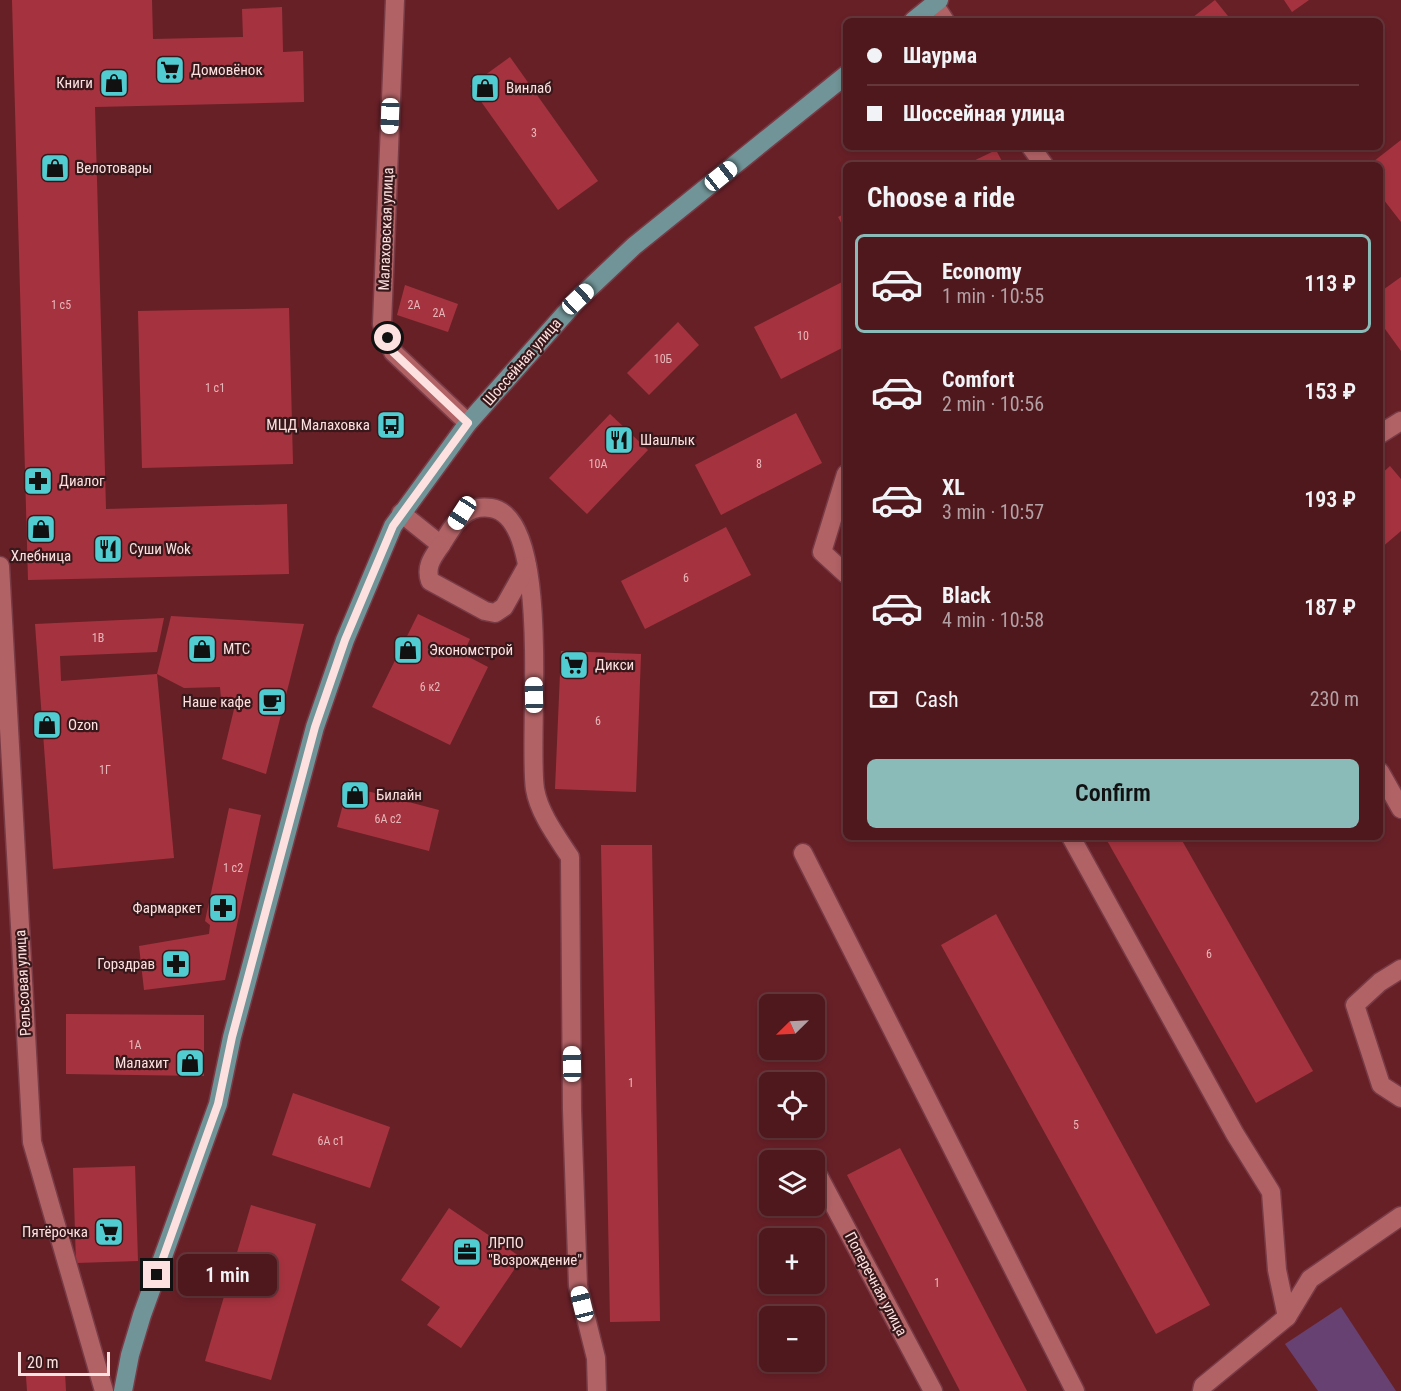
<!DOCTYPE html>
<meta charset="utf-8">
<style>
body{margin:0;font-family:"Roboto Condensed",sans-serif;background:#58252a;color:#f1f3f6;height:100vh;display:flex;flex-direction:column;font-size:22px;white-space:nowrap}
*{box-sizing:border-box;margin:0}
p{font-size:20px;color:#b3a0a4}
.icon{flex:none;width:33px;height:33px;fill:none;stroke:currentColor;stroke-width:2;stroke-linecap:round;stroke-linejoin:round}
.map{position:relative;flex:1;overflow:hidden}
.sheet{position:absolute;left:843px;top:162px;width:540px;height:678px;display:flex;flex-direction:column;background:#4e181d;border-radius:9px;box-shadow:0 3px 9px #0003,0 0 0 2px #65373b}
.sheet>*{flex:none}
.top-card{position:absolute;left:843px;top:18px;width:540px;height:132px;border-radius:9px;box-shadow:0 3px 9px #0003,0 0 0 2px #65373b;display:grid;align-content:center;height:132px;padding:0 24px;background:#4e181d}
.needle{width:39px;rotate:246deg}
.fabs{position:absolute;left:759px;top:994px;display:grid;gap:12px}
.fabs a{display:grid;place-items:center;width:66px;height:66px;border-radius:9px;background:#4e181d;box-shadow:0 3px 9px #0003,0 0 0 2px #65373b;font-size:30px}
.scale{position:absolute;left:18px;bottom:15px;width:92px;box-sizing:border-box;padding-left:6px;border:3px solid #fde1e1;border-top:0;font-size:16px;line-height:21px;white-space:nowrap;color:#fde1e1;-webkit-text-stroke:4px #38181a;paint-order:stroke}
.end{position:absolute;width:27px;height:27px;margin:-14px;border:8px solid #fde1e1;background:#111;box-shadow:0 0 0 3px #111}
.from{border-radius:50%}
.bubble{position:absolute;height:42px;border-radius:9px;background:#4e181d;box-shadow:0 3px 9px #0003,0 0 0 2px #65373b;font-size:20px;font-weight:600;line-height:42px;text-align:center}
.car{position:absolute;width:18px;height:36px;margin:-18px -9px;border-radius:8px;box-shadow:0 0 4px 2px #0007;background:linear-gradient(#fff 24%,#345 0 40%,#fff 0 76%,#345 0 86%,#fff 0)}
.top-card b{display:flex;align-items:center;gap:21px;height:57px;font-size:22px}
.top-card b+b{border-top:2px solid #65373b}
.top-card i{width:15px;height:15px;background:#f1f3f6}
ul{padding:0;list-style:none}
li{display:flex;align-items:center;gap:18px;height:99px;margin:0 12px 9px;padding:0 12px;border:3px solid transparent;border-radius:9px}
li div{flex:1}
li b{display:block;font-size:22px}
li em{font-style:normal;font-weight:600}
li.current{border-color:#8bbbb9}
li>.icon{width:54px;height:54px;stroke-width:1.5}
h2{padding:0 24px;font-size:27px;line-height:72px}
.pay{display:flex;align-items:center;gap:15px;height:66px;padding:0 24px;font-size:22px}
.pay p{margin-inline-start:auto}
.cta{display:flex;gap:12px;margin-top:auto;padding:12px 24px}
.cta a{flex:1;height:69px;border-radius:9px;background:#8bbbb9;color:#111;font-size:24px;font-weight:600;line-height:69px;text-align:center}
.map>svg:first-child{display:block}
.green{fill:#674172}
.building{fill:#a5333f}
.lines{fill:none;stroke-linecap:round;stroke-linejoin:round}
.minor-casing{stroke:#783b46;stroke-width:21}
.major-casing{stroke:#783b46;stroke-width:21}
.minor{stroke:#b16265;stroke-width:18}
.major{stroke:#709497;stroke-width:18}
.route{stroke:#fde1e1;stroke-width:8}
.labels{text-anchor:middle;dominant-baseline:central;stroke-width:4.5;stroke-linejoin:round;paint-order:stroke}
.number-label{font-size:12px;fill:#e7b6b8}
.poi-label{font-size:15px;fill:#fde1e1;stroke:#38181a;text-anchor:start}
.street-label{font-size:15px;fill:#fde1e1;stroke:#38181a}
</style>
<div class="map">
<svg width="1401" height="1391" viewBox="0 0 1401 1391">
<rect width="100%" height="100%" fill="#682027"/>
<path class="green" d="M1341,1307l55,84h-78l-33,-47z"/>
<g class="building">
<path d="M12,0h140l1,39 90,-2 -1,-28 40,-2 1,45 20,-1 1,51 -209,5 11,402 181,-5 2,70 -261,6z"/>
<path d="M1215,0l17,21h-44z"/>
<path d="M1284,0h25l-17,12z"/>
<path d="M510,57l88,124 -40,29 -88,-124z"/>
<path d="M1401,140v82l-21,-27v-30h-11z"/>
<path d="M996,150l8,15h-39z"/>
<path d="M846,213v19l-8,-15z"/>
<path d="M1401,277v74l-21,-29v-30z"/>
<path d="M846,280v66l-65,33 -27,-52z"/>
<path d="M405,285l53,19 -10,28 -51,-17z"/>
<path d="M289,308l4,156 -151,4 -4,-157z"/>
<path d="M678,322l21,23 -50,50 -22,-22z"/>
<path d="M796,413l26,50 -101,52 -26,-50z"/>
<path d="M610,414l38,36 -61,64 -38,-36z"/>
<path d="M1390,466l11,13v52l-20,17 -1,-73z"/>
<path d="M726,527l25,48 -106,54 -24,-48z"/>
<path d="M418,614l52,25 -7,15 25,13 -38,78 -78,-38z"/>
<path d="M171,616l133,8 -38,150 -44,-15 14,-58 -15,-2 -1,-12 -36,1 -27,-14z"/>
<path d="M164,618l-7,34 -97,4 1,25 96,-7 17,184 -121,11 -18,-245z"/>
<path d="M561,651l80,3 -5,138 -81,-3z"/>
<path d="M348,786l91,24 -10,41 -92,-24z"/>
<path d="M229,808l32,7 -36,165 -81,10 -5,-44 70,-12 1,-9 -5,-4z"/>
<path d="M1105,837h75l133,234 -57,32z"/>
<path d="M601,845h51l8,476 -50,1z"/>
<path d="M996,914l214,391 -54,29 -215,-389z"/>
<path d="M66,1014l138,1v61l-138,-2z"/>
<path d="M293,1093l97,34 -20,61 -98,-33z"/>
<path d="M900,1148l127,243h-67l-113,-216z"/>
<path d="M135,1166l3,95 -62,2 -3,-95z"/>
<path d="M251,1205l65,19 -45,156 -66,-19z"/>
<path d="M449,1208l73,50 -61,90 -34,-23 13,-18 -39,-27z"/>
<path d="M65,1373l1,18h-39l-1,-15z"/>
</g>
<g class="lines">
<g class="minor-casing">
<g id="minor">
<path d="M395,0l-13,324 11,28 75,71"/>
<path d="M934,4l11,17"/>
<path d="M1031,147l13,18"/>
<path d="M1380,434l21,-13"/>
<path d="M846,474l-24,78 24,22"/>
<path d="M401,513l40,32c13,-20 22,-41 50,-37 63,9 36,232 44,281 4,24 22,48 35,68l2,253 6,176 18,72 1,33"/>
<path d="M441,545c-8,12 -16,21 -11,36l55,30 10,2 9,-6 23,-41"/>
<path d="M0,566l32,576 72,249"/>
<path d="M1380,772l21,37"/>
<path d="M1071,837l164,297 36,58 6,78 10,47 -84,69 -1,5"/>
<path d="M803,853l272,538"/>
<path d="M1401,969l-21,13 -25,23 26,80 20,13"/>
<path d="M819,1177l114,214"/>
<path d="M1287,1317l23,-38 91,-63"/>
</g>
</g>
<g class="major-casing">
<g id="major">
<path d="M913,21l26,-21"/>
<path d="M123,1391l7,-36 12,-40 76,-211 14,-67 83,-310 30,-87 48,-114 75,-103 110,-124 56,-53 212,-171"/>
</g>
</g>
<use href="#minor" class="minor"/>
<use href="#major" class="major"/>
</g>
<g class="lines">
<path class="route" d="M157,1275l61,-171 14,-67 83,-310 30,-87 48,-114 75,-103 -75,-71 -5,-14"/>
</g>
<defs>
<g id="supermarket-square" transform="scale(1.5)"><rect x="-9" y="-9" width="18" height="18" rx="4" fill="#51ccd1" stroke="#38181a"/><path d="M-6-5.5h2.5l.6 2H6L4.5 2H-2.5L-4.4-4H-6ZM-1.5 3.2a1.3 1.3 0 1 0 .1 0ZM3 3.2a1.3 1.3 0 1 0 .1 0Z" fill="#111"/></g>
<g id="shop-square" transform="scale(1.5)"><rect x="-9" y="-9" width="18" height="18" rx="4" fill="#51ccd1" stroke="#38181a"/><path d="M-5-2.5h2.3a2.7 3.5 0 0 1 5.4 0H5L5.5 6h-11ZM-1.5-2.5h3a1.5 2.3 0 0 0-3 0Z" fill="#111"/></g>
<g id="bus-square" transform="scale(1.5)"><rect x="-9" y="-9" width="18" height="18" rx="4" fill="#51ccd1" stroke="#38181a"/><path d="M-5-6H5V4H4V6H2V4H-2V6H-4V4H-5ZM-3.5-4V0h7V-4ZM-3.5 1.2v1.5H-2V1.2ZM2 1.2v1.5H3.5V1.2Z" fill="#111"/></g>
<g id="restaurant-square" transform="scale(1.5)"><rect x="-9" y="-9" width="18" height="18" rx="4" fill="#51ccd1" stroke="#38181a"/><path d="M-5-6h1v4h1v-4h1v4h1v-4h1v5L-1.5 .5V6h-2V.5L-5-1ZM5-6V6H3V1.5H1.5Q1.5-4 5-6Z" fill="#111"/></g>
<g id="pharmacy-square" transform="scale(1.5)"><rect x="-9" y="-9" width="18" height="18" rx="4" fill="#51ccd1" stroke="#38181a"/><path d="M-2-6h4v4h4v4h-4v4h-4v-4h-4v-4h4Z" fill="#111"/></g>
<g id="cafe-square" transform="scale(1.5)"><rect x="-9" y="-9" width="18" height="18" rx="4" fill="#51ccd1" stroke="#38181a"/><path d="M-5.5-4.5H6V0H3Q3 3.5 0 3.5H-2.5Q-5.5 3.5-5.5 0ZM3-3.2v2h1.7v-2ZM-6 4.5H4V6H-6Z" fill="#111"/></g>
<g id="office-square" transform="scale(1.5)"><rect x="-9" y="-9" width="18" height="18" rx="4" fill="#51ccd1" stroke="#38181a"/><path d="M-6-3h4V-5.5h4V-3h4V5H-6ZM-1-4.5V-3h2v-1.5ZM-6 0V1H6V0Z" fill="#111"/></g>
</defs>
<g fill-rule="evenodd">
<use href="#supermarket-square" x="170" y="70"/>
<use href="#shop-square" x="114" y="83"/>
<use href="#shop-square" x="485" y="88"/>
<use href="#shop-square" x="55" y="168"/>
<use href="#bus-square" x="391" y="425"/>
<use href="#restaurant-square" x="619" y="440"/>
<use href="#pharmacy-square" x="38" y="481"/>
<use href="#shop-square" x="41" y="529"/>
<use href="#restaurant-square" x="108" y="549"/>
<use href="#shop-square" x="202" y="649"/>
<use href="#shop-square" x="408" y="650"/>
<use href="#supermarket-square" x="574" y="665"/>
<use href="#cafe-square" x="272" y="702"/>
<use href="#shop-square" x="47" y="725"/>
<use href="#shop-square" x="355" y="795"/>
<use href="#pharmacy-square" x="223" y="908"/>
<use href="#pharmacy-square" x="176" y="964"/>
<use href="#shop-square" x="190" y="1063"/>
<use href="#supermarket-square" x="109" y="1232"/>
<use href="#office-square" x="467" y="1252"/>
</g>
<g class="labels">
<g class="number-label">
<text x="534" y="133">3</text>
<text x="61" y="305">1 с5</text>
<text x="414" y="305">2А</text>
<text x="439" y="313">2А</text>
<text x="803" y="336">10</text>
<text x="663" y="359">10Б</text>
<text x="215" y="388">1 с1</text>
<text x="598" y="464">10А</text>
<text x="759" y="464">8</text>
<text x="686" y="578">6</text>
<text x="98" y="638">1В</text>
<text x="430" y="687">6 к2</text>
<text x="598" y="721">6</text>
<text x="105" y="770">1Г</text>
<text x="388" y="819">6А с2</text>
<text x="233" y="868">1 с2</text>
<text x="1209" y="954">6</text>
<text x="135" y="1045">1А</text>
<text x="631" y="1083">1</text>
<text x="1076" y="1125">5</text>
<text x="331" y="1141">6А с1</text>
<text x="937" y="1283">1</text>
</g>
<g class="poi-label">
<text x="191" y="70">Домовёнок</text>
<text x="93" y="83" text-anchor="end">Книги</text>
<text x="506" y="88">Винлаб</text>
<text x="76" y="168">Велотовары</text>
<text x="370" y="425" text-anchor="end">МЦД Малаховка</text>
<text x="640" y="440">Шашлык</text>
<text x="59" y="481">Диалог</text>
<text x="129" y="549">Суши Wok</text>
<text x="41" y="556" text-anchor="middle">Хлебница</text>
<text x="223" y="649">МТС</text>
<text x="429" y="650">Экономстрой</text>
<text x="595" y="665">Дикси</text>
<text x="251" y="702" text-anchor="end">Наше кафе</text>
<text x="68" y="725">Ozon</text>
<text x="376" y="795">Билайн</text>
<text x="202" y="908" text-anchor="end">Фармаркет</text>
<text x="155" y="964" text-anchor="end">Горздрав</text>
<text x="169" y="1063" text-anchor="end">Малахит</text>
<text x="88" y="1232" text-anchor="end">Пятёрочка</text>
<text x="488" y="1243">ЛРПО<tspan x="488" dy="17">"Возрождение"</tspan></text>
</g>
<g class="street-label">
<text transform="translate(386 229) rotate(-88)">Малаховская улица</text>
<text transform="translate(522 362) rotate(-49)">Шоссейная улица</text>
<text transform="translate(23 983) rotate(-93)">Рельсовая улица</text>
<text transform="translate(876 1284) rotate(62)">Поперечная улица</text>
</g>
</g>
</svg>
<div class="fabs">
<a><svg class="needle" viewBox="-14 -14 28 28"><path d="M0-13l5 13h-10z" fill="#e53935"/><path d="M0 13l5-13h-10z" fill="#b3a0a4"/></svg></a>
<a><svg class="icon" aria-label="locate" viewBox="0 0 24 24"><circle cx="12" cy="12" r="6"/><path d="M12 2v4M12 18v4M2 12h4M18 12h4"/></svg></a>
<a><svg class="icon" aria-label="layers" viewBox="0 0 24 24"><path d="M12 4l9 5-9 5-9-5zM3 14l9 5 9-5"/></svg></a>
<a>+</a>
<a>−</a>
</div>
<div class="scale">20 m</div>
<i class="end from" style="left:388px;top:338px"></i>
<i class="end" style="left:157px;top:1275px"></i>
<div class="bubble" style="left:178px;top:1254px;width:99px">1 min</div>
<i class="car" style="left:390px;top:116px;rotate:182deg"></i>
<i class="car" style="left:721px;top:176px;rotate:51deg"></i>
<i class="car" style="left:578px;top:299px;rotate:47deg"></i>
<i class="car" style="left:462px;top:513px;rotate:213deg"></i>
<i class="car" style="left:534px;top:695px;rotate:359deg"></i>
<i class="car" style="left:572px;top:1064px;rotate:359deg"></i>
<i class="car" style="left:582px;top:1304px;rotate:346deg"></i>
<div class="top-card">
<b><i class="from"></i>Шаурма</b>
<b><i></i>Шоссейная улица</b>
</div>
<section class="sheet">
<h2>Choose a ride</h2>
<ul>
<li class="current"><svg class="icon" aria-label="car" viewBox="0 0 24 24"><path d="M5 17H2v-5l4-1 3-4h7l3 4 3 1v5h-3M9 17h6M6 11h13"/><circle cx="7" cy="17" r="2"/><circle cx="17" cy="17" r="2"/></svg><div><b>Economy</b><p>1 min · 10:55</p></div><em>113 ₽</em></li>
<li><svg class="icon" aria-label="car" viewBox="0 0 24 24"><path d="M5 17H2v-5l4-1 3-4h7l3 4 3 1v5h-3M9 17h6M6 11h13"/><circle cx="7" cy="17" r="2"/><circle cx="17" cy="17" r="2"/></svg><div><b>Comfort</b><p>2 min · 10:56</p></div><em>153 ₽</em></li>
<li><svg class="icon" aria-label="car" viewBox="0 0 24 24"><path d="M5 17H2v-5l4-1 3-4h7l3 4 3 1v5h-3M9 17h6M6 11h13"/><circle cx="7" cy="17" r="2"/><circle cx="17" cy="17" r="2"/></svg><div><b>XL</b><p>3 min · 10:57</p></div><em>193 ₽</em></li>
<li><svg class="icon" aria-label="car" viewBox="0 0 24 24"><path d="M5 17H2v-5l4-1 3-4h7l3 4 3 1v5h-3M9 17h6M6 11h13"/><circle cx="7" cy="17" r="2"/><circle cx="17" cy="17" r="2"/></svg><div><b>Black</b><p>4 min · 10:58</p></div><em>187 ₽</em></li>
</ul>
<div class="pay"><svg class="icon" aria-label="cash" viewBox="0 0 24 24"><path d="M3 7h18v10H3z"/><circle cx="12" cy="12" r="2"/></svg>Cash<p>230 m</p></div>
<div class="cta"><a>Confirm</a></div>
</section>
</div>
